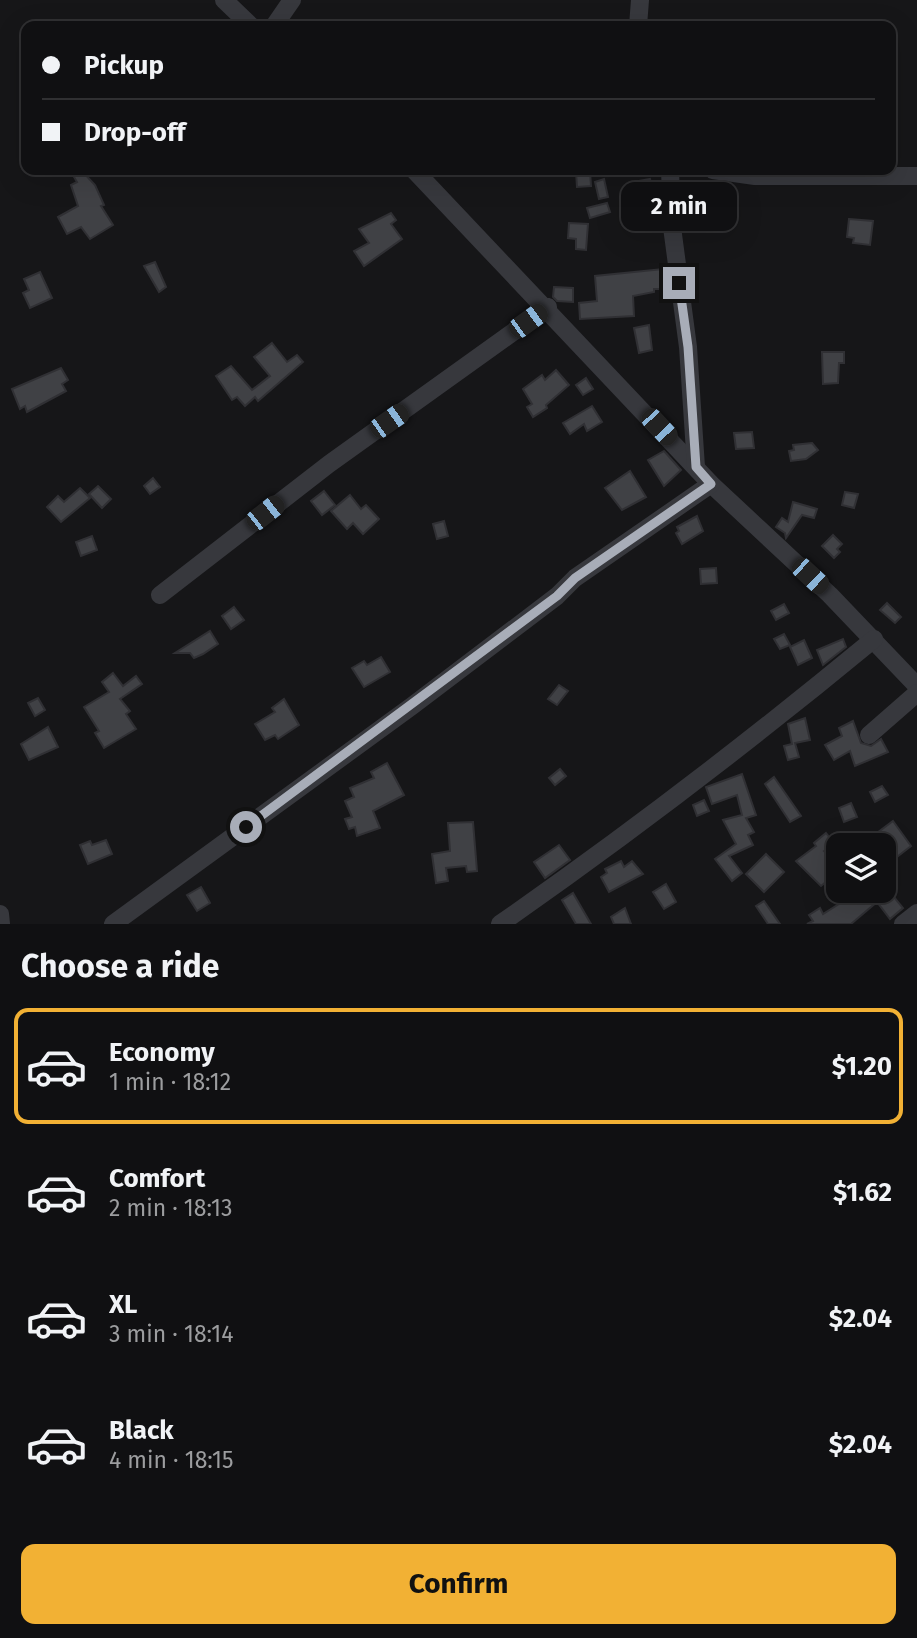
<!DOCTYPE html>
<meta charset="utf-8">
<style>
body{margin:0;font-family:"Fira Sans",sans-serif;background:#1e1e20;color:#f1f3f6;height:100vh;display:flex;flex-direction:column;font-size:26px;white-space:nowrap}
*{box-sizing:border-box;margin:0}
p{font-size:23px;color:#9c9d9f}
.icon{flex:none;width:38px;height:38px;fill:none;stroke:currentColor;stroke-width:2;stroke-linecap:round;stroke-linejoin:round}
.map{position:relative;height:924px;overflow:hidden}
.drawer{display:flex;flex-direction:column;background:#101012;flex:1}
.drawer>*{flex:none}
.banner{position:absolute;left:21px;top:21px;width:875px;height:154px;border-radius:14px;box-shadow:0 7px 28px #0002,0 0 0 2px #303032;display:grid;align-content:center;height:154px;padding:0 21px;background:#101012}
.buttons{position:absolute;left:826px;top:833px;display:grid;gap:14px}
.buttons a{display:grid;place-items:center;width:70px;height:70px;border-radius:14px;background:#101012;box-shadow:0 7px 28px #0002,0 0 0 2px #303032;font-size:35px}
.end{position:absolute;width:32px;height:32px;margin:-16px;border:9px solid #a8adb8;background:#111;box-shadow:0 0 0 4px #111}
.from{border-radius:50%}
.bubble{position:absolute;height:49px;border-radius:14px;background:#101012;box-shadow:0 7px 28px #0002,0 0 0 2px #303032;font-size:23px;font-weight:700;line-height:49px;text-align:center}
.car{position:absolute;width:21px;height:42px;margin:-21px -10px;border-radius:9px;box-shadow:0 0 5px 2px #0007;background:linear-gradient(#222 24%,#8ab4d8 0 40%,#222 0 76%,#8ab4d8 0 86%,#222 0)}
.banner b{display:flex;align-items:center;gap:24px;height:66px;font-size:26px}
.banner b+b{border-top:2px solid #303032}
.banner i{width:18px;height:18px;background:#f1f3f6}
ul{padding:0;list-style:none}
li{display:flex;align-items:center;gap:21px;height:116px;margin:0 14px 10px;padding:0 7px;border:4px solid transparent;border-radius:14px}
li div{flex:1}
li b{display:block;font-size:26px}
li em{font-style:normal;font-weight:700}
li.current{border-color:#f2b134}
li>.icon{width:63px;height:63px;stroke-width:1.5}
h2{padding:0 21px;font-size:32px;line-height:84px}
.primary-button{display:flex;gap:14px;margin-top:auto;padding:14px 21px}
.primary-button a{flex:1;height:80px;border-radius:14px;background:#f2b134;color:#111;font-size:28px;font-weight:700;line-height:80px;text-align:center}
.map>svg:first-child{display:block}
.building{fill:#404145;stroke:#303034;stroke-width:2}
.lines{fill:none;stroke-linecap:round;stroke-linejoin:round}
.minor{stroke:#37383d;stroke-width:18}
.route{stroke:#a8adb8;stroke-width:9}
</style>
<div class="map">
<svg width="917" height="924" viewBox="0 0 917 924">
<rect width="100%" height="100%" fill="#161618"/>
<g class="building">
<path d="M70,170h11l14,15 9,20 -3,1 12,19 -23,14 -9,-12 -14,7 -9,-17 20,-11 -7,-21 6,-3z"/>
<path d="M590,171l1,15 -14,1 -1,-15z"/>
<path d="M604,179l4,18 -9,2 -4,-17z"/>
<path d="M650,179l5,22 -18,3 -4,-22z"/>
<path d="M607,203l3,9 -20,6 -3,-10z"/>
<path d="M391,213l5,7 -5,4 11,15 -38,27 -10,-15 15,-8 -10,-14z"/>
<path d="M849,219l24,2 -3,24 -17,-2 1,-5 -7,-1z"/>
<path d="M569,223l19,1 -2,26 -10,-1v-10l-8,-1z"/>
<path d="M155,262l11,25 -7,5 -15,-26z"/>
<path d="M663,269l6,20h-15v3l-21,4 1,20 -54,3 -1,-16 18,-2 -2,-25z"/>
<path d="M40,272l12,26 -22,10 -7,-15 6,-3 -5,-11z"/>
<path d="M554,287l19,1v14l-16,-1 -4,-4z"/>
<path d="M649,325l3,25 -13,3 -5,-25z"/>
<path d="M272,343l15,19 10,-7 6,7 -45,39 -3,-4 -10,9 -8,-9 -5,3 -16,-24 15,-10 21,24 18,-14 -16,-19z"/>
<path d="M822,352h22v11h-5l-1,20 -15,1z"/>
<path d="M61,368l7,12 -6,4 4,7 -39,21 -2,-6 -5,3 -8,-20z"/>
<path d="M556,370l13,15 -23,20 1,3 -14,9 -6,-10 5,-3 -9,-15 19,-14 3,5z"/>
<path d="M586,378l7,11 -10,6 -7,-10z"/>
<path d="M592,406l10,16 -15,9 -3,-7 -14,10 -7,-11z"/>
<path d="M752,432l2,16 -18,1 -2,-16z"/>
<path d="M812,443l6,7 -12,9 -15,2 -2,-10 5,-1 -1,-5z"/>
<path d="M664,451l17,19 -17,16 -16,-26z"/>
<path d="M630,471l16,26 -24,13 -17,-22z"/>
<path d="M153,478l7,9 -10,7 -6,-8z"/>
<path d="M98,486l13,13 -9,9 -13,-14z"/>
<path d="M80,488l10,10 -29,24 -14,-15 11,-11 6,6z"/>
<path d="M324,491l11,14 -13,10 -11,-14z"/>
<path d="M845,492l13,2 -4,14 -12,-3z"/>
<path d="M350,495l11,14 5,-4 13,14 -16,15 -10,-11 -6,6 -16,-18z"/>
<path d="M793,502l24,7 -3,9 -12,-3 -16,23 -1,-5 -9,-6 6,-9 6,4z"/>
<path d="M697,516l6,15 -21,13 -6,-11 3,-2 -2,-4z"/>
<path d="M444,521l4,15 -11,3 -4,-15z"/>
<path d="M833,535l9,9 -5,5 3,3 -6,6 -12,-12z"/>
<path d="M92,536l5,14 -16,6 -5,-14z"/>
<path d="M716,568l1,15 -16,1 -1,-15z"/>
<path d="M887,603l14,14 -6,6 -15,-13z"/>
<path d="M784,604l5,9 -13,7 -5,-9z"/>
<path d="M234,607l10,13 -13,9 -9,-13z"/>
<path d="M210,631l8,13 -15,10 -9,4 -4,-5h-15z"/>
<path d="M784,634l6,11 -10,4 -6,-10z"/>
<path d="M843,639l3,8 -23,18 -6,-15z"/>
<path d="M804,640l8,18 -14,7 -8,-18z"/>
<path d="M381,657l9,15 -26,15 -12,-19 12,-7 3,4z"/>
<path d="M113,673l10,13 13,-10 6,8 -22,15 10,12 -4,3 10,15 -32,19 -9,-15 4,-2 -15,-24 25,-15 -7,-10z"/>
<path d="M559,685l9,6 -11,14 -9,-6z"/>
<path d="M38,698l7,12 -10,6 -7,-13z"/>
<path d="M284,699l15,26 -21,14 -3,-4 -10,5 -10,-16 20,-12 -3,-4z"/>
<path d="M805,718l5,22 -15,3 4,14 -11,3 -4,-14 8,-2 -4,-20z"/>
<path d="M853,721l8,22 10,3 10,-7 7,13 -33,14 -5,-15 -16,9 -9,-15 17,-9 -3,-8z"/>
<path d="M48,727l10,20 -29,13 -8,-16z"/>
<path d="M387,763l17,32 -31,16 7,17 -23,8 -2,-9 -6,2 -4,-10 7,-2 -7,-16 9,-4 -4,-9 24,-10 -3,-6z"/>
<path d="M560,769l6,7 -11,9 -6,-7z"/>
<path d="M742,774l14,41 -10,3 8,14 -6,3 5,10 -24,11 13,17 -10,8 -17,-22 21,-15 -13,-24 19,-5 -5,-20 -25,9 -6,-17z"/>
<path d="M774,777l27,39 -11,6 -25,-38z"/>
<path d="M882,786l6,9 -13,7 -5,-10z"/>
<path d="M704,800l5,11 -12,5 -4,-11z"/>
<path d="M851,803l6,14 -13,5 -5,-14z"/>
<path d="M893,821l18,25 -27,21v-22h-23z"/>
<path d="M473,822l4,49 -10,1 -1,-6 -20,2 2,13 -12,2 -4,-29 18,-3 -2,-28z"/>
<path d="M826,833l8,10 -10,8 6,6 -4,3 12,15v16h30l4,4 12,-4 1,-5 18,22 -13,11 -13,-17 -26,22h-44l6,-3 -4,-6 11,-7 3,6 19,-12 -16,-20 -5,4 -25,-25 20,-15 -2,-3z"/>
<path d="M106,840l6,14 -24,10 -8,-19 10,-4 2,4z"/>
<path d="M559,845l11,15 -25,18 -11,-16z"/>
<path d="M766,854l18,18 -20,20 -18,-18z"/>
<path d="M621,861l3,6 8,-6 11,13 -34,18 -8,-15 6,-4 -2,-4z"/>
<path d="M666,884l10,18 -12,7 -11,-17z"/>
<path d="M201,887l9,16 -13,8 -10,-16z"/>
<path d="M573,893l18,31h-15l-14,-24z"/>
<path d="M764,901l16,23h-12l-12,-18z"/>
<path d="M625,908l6,16h-17l-3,-7z"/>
</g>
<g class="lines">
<g class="minor">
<path d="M224,0l27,26"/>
<path d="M274,26l18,-26"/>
<path d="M638,26l2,-26"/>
<path d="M414,170l297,314 119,111 87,91"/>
<path d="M670,170l2,57 16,120 8,120"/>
<path d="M713,170l42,6h162"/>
<path d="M160,595l169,-131 219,-157"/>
<path d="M869,735l48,-42"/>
<path d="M0,914l1,10"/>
<path d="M113,924l299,-218 145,-110 18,-18 136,-94"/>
<path d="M500,924c129,-90 253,-185 374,-285"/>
<path d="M903,924l14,-11"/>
</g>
</g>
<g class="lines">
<path class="route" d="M246,827l311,-231 18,-18 136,-94 -15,-17 -8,-120 -9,-64"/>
</g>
</svg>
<div class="buttons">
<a><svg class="icon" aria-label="layers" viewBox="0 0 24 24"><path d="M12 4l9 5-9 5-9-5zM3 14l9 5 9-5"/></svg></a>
</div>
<i class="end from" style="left:246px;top:827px"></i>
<i class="end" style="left:679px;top:283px"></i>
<div class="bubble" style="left:621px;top:182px;width:116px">2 min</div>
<i class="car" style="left:528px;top:321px;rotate:54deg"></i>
<i class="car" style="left:389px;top:421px;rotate:55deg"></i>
<i class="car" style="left:659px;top:427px;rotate:137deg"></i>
<i class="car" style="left:265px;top:513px;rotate:52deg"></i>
<i class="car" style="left:810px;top:576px;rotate:133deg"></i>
<div class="banner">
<b><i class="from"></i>Pickup</b>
<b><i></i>Drop-off</b>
</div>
</div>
<section class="drawer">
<h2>Choose a ride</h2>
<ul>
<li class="current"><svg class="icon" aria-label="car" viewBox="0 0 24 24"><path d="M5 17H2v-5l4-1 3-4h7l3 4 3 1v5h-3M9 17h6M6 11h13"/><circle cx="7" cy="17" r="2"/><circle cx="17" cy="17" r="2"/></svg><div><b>Economy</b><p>1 min · 18:12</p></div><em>$1.20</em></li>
<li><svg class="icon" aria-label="car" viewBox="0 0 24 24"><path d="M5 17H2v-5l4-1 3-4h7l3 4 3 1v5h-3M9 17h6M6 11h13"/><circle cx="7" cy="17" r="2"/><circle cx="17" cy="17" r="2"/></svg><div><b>Comfort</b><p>2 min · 18:13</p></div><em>$1.62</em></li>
<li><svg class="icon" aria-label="car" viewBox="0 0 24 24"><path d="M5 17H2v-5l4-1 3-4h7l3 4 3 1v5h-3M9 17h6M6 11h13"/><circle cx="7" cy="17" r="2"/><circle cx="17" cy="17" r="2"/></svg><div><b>XL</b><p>3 min · 18:14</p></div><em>$2.04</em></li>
<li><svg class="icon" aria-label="car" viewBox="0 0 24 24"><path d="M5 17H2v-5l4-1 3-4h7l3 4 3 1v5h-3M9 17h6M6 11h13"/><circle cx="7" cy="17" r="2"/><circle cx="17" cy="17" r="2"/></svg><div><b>Black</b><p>4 min · 18:15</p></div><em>$2.04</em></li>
</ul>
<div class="primary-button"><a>Confirm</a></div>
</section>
